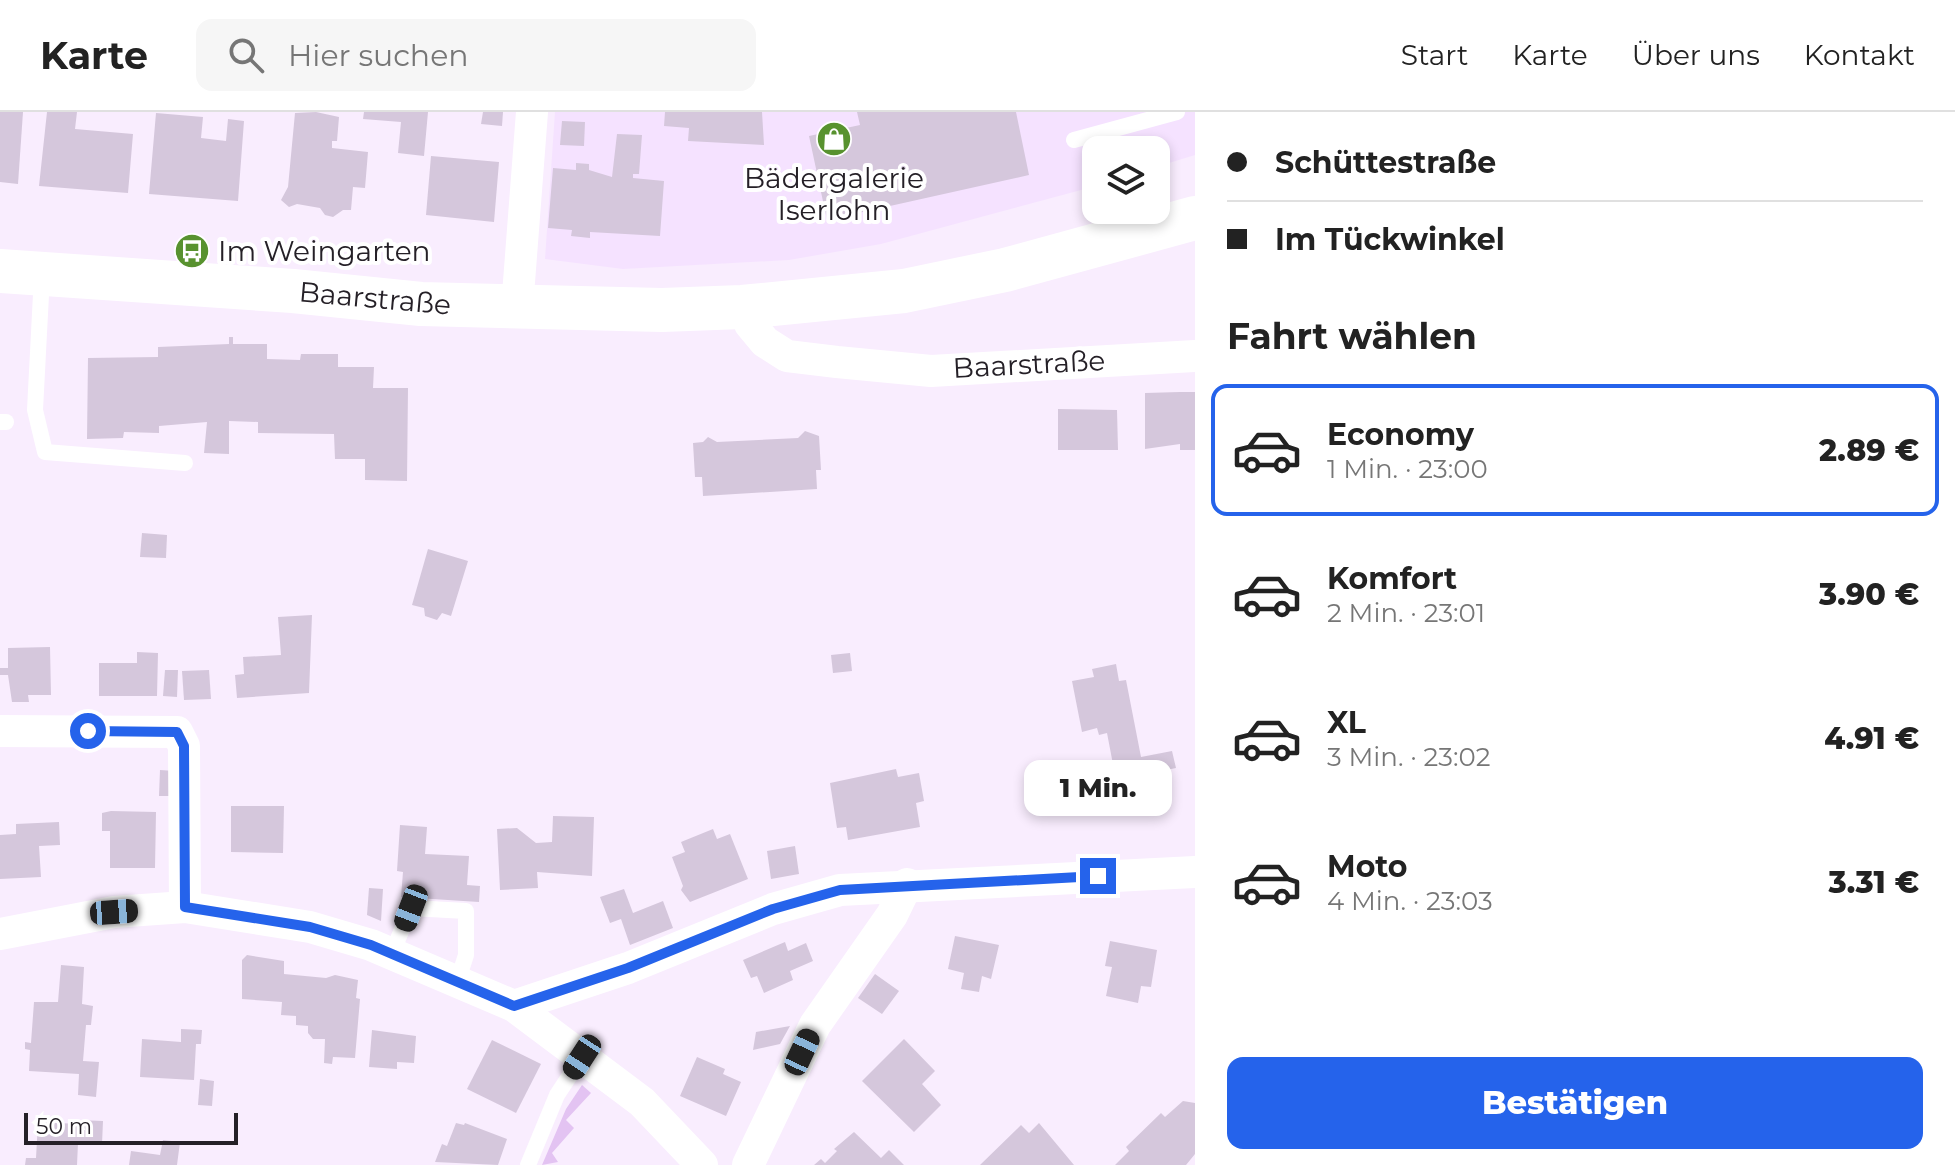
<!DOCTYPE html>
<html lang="de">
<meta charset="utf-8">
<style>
body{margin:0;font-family:Montserrat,sans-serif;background:#f6f6f6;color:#222;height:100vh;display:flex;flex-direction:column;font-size:30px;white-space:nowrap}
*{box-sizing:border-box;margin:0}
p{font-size:26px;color:#767676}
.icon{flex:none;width:44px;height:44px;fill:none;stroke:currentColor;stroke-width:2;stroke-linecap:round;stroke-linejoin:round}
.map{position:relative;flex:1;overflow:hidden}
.side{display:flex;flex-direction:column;background:#fff;width:760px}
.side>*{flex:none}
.guide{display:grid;align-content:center;height:176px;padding:0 32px;background:#fff}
.buttons{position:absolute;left:1082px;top:24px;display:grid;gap:16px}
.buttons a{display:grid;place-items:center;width:88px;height:88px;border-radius:16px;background:#fff;box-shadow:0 4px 12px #0003;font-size:40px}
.scale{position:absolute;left:24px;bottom:20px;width:214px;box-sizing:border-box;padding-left:8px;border:4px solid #252027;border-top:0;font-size:22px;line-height:28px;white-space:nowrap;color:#252027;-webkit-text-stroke:6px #fff;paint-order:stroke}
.end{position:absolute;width:36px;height:36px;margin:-18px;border:10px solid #2563eb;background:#fff;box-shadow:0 0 0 4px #fff}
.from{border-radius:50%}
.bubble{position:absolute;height:56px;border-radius:16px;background:#fff;box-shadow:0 4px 12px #0003;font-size:26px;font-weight:800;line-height:56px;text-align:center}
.car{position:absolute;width:24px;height:48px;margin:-24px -12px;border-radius:10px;box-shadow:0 0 6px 2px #0007;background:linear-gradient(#222 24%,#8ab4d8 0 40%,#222 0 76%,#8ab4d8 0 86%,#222 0)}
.guide b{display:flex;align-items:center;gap:28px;height:76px;font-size:30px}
.guide b+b{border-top:2px solid #e0e0e0}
.guide i{width:20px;height:20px;background:#222}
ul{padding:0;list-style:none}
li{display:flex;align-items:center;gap:24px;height:132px;margin:0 16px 12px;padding:0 16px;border:4px solid transparent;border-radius:16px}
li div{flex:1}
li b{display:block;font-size:30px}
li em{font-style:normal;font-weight:800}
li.active{border-color:#2563eb}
li>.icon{width:72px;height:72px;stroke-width:1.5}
h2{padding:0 32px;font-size:36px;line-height:96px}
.cta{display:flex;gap:16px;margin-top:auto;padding:16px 32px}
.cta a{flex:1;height:92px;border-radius:16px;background:#2563eb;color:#fff;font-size:32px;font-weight:800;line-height:92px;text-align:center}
header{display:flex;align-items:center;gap:48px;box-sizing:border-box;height:112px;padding:0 40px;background:#fff;border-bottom:2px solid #e0e0e0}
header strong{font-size:38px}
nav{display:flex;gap:44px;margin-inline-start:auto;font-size:28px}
.search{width:560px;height:72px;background:#f6f6f6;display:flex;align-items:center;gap:20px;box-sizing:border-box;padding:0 28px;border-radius:16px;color:#767676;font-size:30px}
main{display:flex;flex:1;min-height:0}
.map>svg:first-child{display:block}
.built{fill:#f5e2ff}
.green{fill:#e3c3f2}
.building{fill:#d5c7dc}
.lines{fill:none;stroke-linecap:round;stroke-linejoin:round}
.service{stroke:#fff;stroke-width:16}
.minor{stroke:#fff;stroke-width:32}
.secondary{stroke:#fff;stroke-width:44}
.route{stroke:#2563eb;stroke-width:10}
.labels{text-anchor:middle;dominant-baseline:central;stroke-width:8;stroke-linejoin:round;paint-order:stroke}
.poi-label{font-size:28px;fill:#252027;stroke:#fff}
.street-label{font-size:28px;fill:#252027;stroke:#fff}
</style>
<header>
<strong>Karte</strong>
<div class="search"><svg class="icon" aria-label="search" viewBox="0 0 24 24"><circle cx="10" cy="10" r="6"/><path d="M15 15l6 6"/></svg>Hier suchen</div>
<nav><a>Start</a><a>Karte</a><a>Über uns</a><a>Kontakt</a></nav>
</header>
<main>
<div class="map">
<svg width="1195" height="1053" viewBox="0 0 1195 1053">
<rect width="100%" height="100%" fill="#f9edfe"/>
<path class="built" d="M555,0h640v43l-39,12v-17h-60v36l-215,58 -92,16 -166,9 -78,-10z"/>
<path class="green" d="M582,973l9,8 -25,27 8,8 -22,25 6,9 -16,3 24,-56z"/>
<g class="building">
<path d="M0,0h23l-5,72 -18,-2z"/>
<path d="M47,0h30l-2,17 58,5 -5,59 -89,-7z"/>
<path d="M316,0l23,5 -2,24h-5v7l36,4 -3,36 -12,-1 -2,23h-8l-10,7 -8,-2 -5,-7 -23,-4 -8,3 -8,-7 7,-13 7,-74z"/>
<path d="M364,0h64l-4,44 -26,-3 3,-31 -38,-3z"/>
<path d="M483,0h20l-1,14 -21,-2z"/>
<path d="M665,0h97l2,33 -76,-4 1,-13 -25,-2z"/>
<path d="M857,0h159l13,63 -202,45 -18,-84 51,-11z"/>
<path d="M156,1l47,4 -2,21 25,3 2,-22 16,2 -6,80 -89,-7z"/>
<path d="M562,9l23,1 -1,24 -24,-1z"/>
<path d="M617,22l25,1 -3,39h-6v4l31,3 -4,55 -70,-4v6l-19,-2 1,-6 -24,-2 5,-60 23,2v-7l13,1v6l23,7z"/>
<path d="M431,44l68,6 -5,60 -68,-7z"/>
<path d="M229,225h4v7h34v15l33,1 1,-6h37v13h36l-1,21h35l-1,93 -42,-1v-21h-30l-1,-25 -76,-1v-11l-29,-1v33l-25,-1 3,-31 -48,4v7l-35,-1 -1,6 -36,1 1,-81 70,-1v-10l71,-3z"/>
<path d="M1180,280h15v58h-15v-6l-35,5v-56z"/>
<path d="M1058,297l59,1 1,40h-60z"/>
<path d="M805,319l14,5 2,34h-5l1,19 -114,7 -1,-19h-7l-2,-34 10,-1 5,-5 9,5 81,-4z"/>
<path d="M142,421l25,2 -1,23 -26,-1z"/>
<path d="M428,437l40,12 -17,55 -9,-3 -5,7 -12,-4 -1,-8 -12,-3z"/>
<path d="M312,503l-3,78 -72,5 -2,-23 9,-1 -1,-17 38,-2 -3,-38z"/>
<path d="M50,535l1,48h-23l1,7h-17l-4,-27h-8v-7h8v-20z"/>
<path d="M137,540l21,1 -1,43h-58v-33h38z"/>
<path d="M850,541l2,18 -19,2 -2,-18z"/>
<path d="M1116,552l3,17 7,-1 15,77 31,-6 4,17 -60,12 -9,-47 -8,2 -2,-7 -15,4 -10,-51 22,-4 -2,-8z"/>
<path d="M165,558h13l-1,27 -14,-1z"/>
<path d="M209,558l2,29 -27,1 -2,-29z"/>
<path d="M896,657l2,8 21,-4 5,28 -8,2 4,24 -72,13 -2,-13 -9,1 -7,-45z"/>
<path d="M160,658l15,1 -1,25h-15z"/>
<path d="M1107,660l2,9 -40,7 -2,-9z"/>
<path d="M231,694h53l-1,47 -52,-1z"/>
<path d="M111,699l45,1 -1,56h-45v-37h-8v-18z"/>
<path d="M553,704l41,1 -2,59 -55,-4 1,16 -38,2 -3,-61 20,-1 19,15 16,-1z"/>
<path d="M59,710l1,23 -21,1 2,31 -41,2v-44l16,-1v-10z"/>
<path d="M400,713l27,2 -2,27 44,2 -2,29 13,1 -1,16 -78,-5 2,-25 -6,-1z"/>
<path d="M713,717l4,10 13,-5 18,45 -58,23 -9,-12 2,-4 -11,-29 13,-5 -4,-10z"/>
<path d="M795,734l4,28 -28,5 -4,-28z"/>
<path d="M369,776l14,1 -2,32 -14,-6z"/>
<path d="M624,777l9,24 30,-12 10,27 -43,17 -9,-26 -11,4 -10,-26z"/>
<path d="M955,824l44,9 -8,34 -9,-3 -3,16 -18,-3 3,-16 -16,-4z"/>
<path d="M1110,829l47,9 -6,37 -10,-1 -3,17 -32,-7 6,-29 -7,-1z"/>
<path d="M785,830l3,9 18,-8 7,18 -23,10 3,9 -29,13 -7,-17 -6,2 -8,-18z"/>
<path d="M247,843l37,6v13l42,4 9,-3 23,5 -2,18 4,1 -5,59 -22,-1 -1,7 -8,-1 1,-24h-12l-5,-6v-7l-12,-1v-9l-15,-1 1,-13 -40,-3v-39z"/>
<path d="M61,853l23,2 -2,37 11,2 -2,19h-5l-3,36 16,1 -3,35 -18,-2 1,-21 -50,-3 1,-21 -5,-1v-7l6,1 3,-41h24z"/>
<path d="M875,862l24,17 -17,23 -24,-16z"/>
<path d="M790,914l-10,18 -27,6 3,-18z"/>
<path d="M181,917l21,1 -1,14h-5l-2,36 -54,-3 2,-38 39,3z"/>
<path d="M372,918l44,6 -2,27 -17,-1v7l-28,-2z"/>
<path d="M904,927l31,32 -13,13 19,21 -27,27 -52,-51z"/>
<path d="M492,928l49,24 -25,49 -49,-24z"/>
<path d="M697,945l28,12 -2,5 18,8 -15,34 -46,-20z"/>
<path d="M200,967l14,2 -2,25 -14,-1z"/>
<path d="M1183,989l12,2v51l-9,11h-71l14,-14 -3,-4 35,-34 4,4z"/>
<path d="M79,1008l24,1 -1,23 -24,-1 -1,22h-52l1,-7h10l2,-36 41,2z"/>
<path d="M456,1011l8,2 1,-2 42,16 -9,26 -63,-3 7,-18 5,2z"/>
<path d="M1039,1011l35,42h-94l41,-40 8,8z"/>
<path d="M854,1020l27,26 8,-8 15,15h-90l7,-6 4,4 12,-12 -3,-2z"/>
<path d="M163,1028l17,2 -3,23h-48l2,-14 29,4z"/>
</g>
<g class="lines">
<g class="service">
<path d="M1074,28l103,-28"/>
<path d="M42,163l-7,135 10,42 140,11"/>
<path d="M0,310h6"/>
<path d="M392,841l19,-45 55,3v44l-8,25"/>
<path d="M528,1053l29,-70 25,-38"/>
</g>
<g class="minor">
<path d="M750,194v18l15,18 22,14 50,6 94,9 264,-15"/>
<path d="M517,196l15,-196"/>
<path d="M0,619l177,1 7,14 1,161"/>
<path d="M0,822l114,-22 71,-5 125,20 61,18 143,61 128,96 60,63"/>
<path d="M514,894l114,-38 145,-59 67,-19 355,-18"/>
<path d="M748,1053l67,-140 77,-110 15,-31"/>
</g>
<path class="secondary" d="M0,159l293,20 128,13 241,6 80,-3 162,-16 101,-21 190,-52"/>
</g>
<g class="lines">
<path class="route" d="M88,619l89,1 7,14 1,161 125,20 61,18 143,61 114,-38 145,-59 67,-19 258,-14"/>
</g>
<defs>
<g id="shop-disc" transform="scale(1.8)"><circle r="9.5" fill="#58922f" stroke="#fff"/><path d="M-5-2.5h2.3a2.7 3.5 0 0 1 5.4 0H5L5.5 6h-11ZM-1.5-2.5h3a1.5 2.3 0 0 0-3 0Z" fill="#fff"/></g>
<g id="bus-disc" transform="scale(1.8)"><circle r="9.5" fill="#58922f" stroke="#fff"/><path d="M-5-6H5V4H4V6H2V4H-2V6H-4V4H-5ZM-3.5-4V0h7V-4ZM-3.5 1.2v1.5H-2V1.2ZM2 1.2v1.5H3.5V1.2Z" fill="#fff"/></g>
</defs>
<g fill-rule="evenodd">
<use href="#shop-disc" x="834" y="27"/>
<use href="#bus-disc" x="192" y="139"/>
</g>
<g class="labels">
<g class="poi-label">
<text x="834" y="66">Bädergalerie<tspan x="834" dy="32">Iserlohn</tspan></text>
<text x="218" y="139" text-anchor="start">Im Weingarten</text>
</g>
<g class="street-label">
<text transform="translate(375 186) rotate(5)">Baarstraße</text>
<text transform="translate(1029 252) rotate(-3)">Baarstraße</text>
</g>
</g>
</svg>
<div class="buttons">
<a><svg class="icon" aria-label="layers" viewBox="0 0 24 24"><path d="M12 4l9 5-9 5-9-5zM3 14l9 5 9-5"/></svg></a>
</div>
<div class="scale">50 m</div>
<i class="end from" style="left:88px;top:619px"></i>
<i class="end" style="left:1098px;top:764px"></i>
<div class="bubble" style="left:1024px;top:648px;width:148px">1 Min.</div>
<i class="car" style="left:411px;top:796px;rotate:201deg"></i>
<i class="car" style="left:114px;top:800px;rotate:86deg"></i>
<i class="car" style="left:802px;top:940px;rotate:25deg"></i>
<i class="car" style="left:582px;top:945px;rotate:213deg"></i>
</div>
<section class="side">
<div class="guide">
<b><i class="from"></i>Schüttestraße</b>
<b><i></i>Im Tückwinkel</b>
</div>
<h2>Fahrt wählen</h2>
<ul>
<li class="active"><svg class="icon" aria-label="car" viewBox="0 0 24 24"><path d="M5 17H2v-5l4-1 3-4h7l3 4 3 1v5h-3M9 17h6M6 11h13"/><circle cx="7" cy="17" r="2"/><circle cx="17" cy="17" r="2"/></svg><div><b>Economy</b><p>1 Min. · 23:00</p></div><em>2.89 €</em></li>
<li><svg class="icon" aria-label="car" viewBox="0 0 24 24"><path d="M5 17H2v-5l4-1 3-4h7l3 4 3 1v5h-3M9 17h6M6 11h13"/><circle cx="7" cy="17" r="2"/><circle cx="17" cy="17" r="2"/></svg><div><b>Komfort</b><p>2 Min. · 23:01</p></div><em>3.90 €</em></li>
<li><svg class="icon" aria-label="car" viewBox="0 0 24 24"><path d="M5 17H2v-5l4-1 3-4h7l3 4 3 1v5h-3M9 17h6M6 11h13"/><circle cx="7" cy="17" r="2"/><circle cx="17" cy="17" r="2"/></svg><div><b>XL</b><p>3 Min. · 23:02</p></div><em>4.91 €</em></li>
<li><svg class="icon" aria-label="car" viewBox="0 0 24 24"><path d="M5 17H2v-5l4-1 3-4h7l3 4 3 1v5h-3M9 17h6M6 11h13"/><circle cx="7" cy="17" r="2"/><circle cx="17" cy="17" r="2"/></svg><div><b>Moto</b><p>4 Min. · 23:03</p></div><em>3.31 €</em></li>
</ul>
<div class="cta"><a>Bestätigen</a></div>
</section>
</main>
